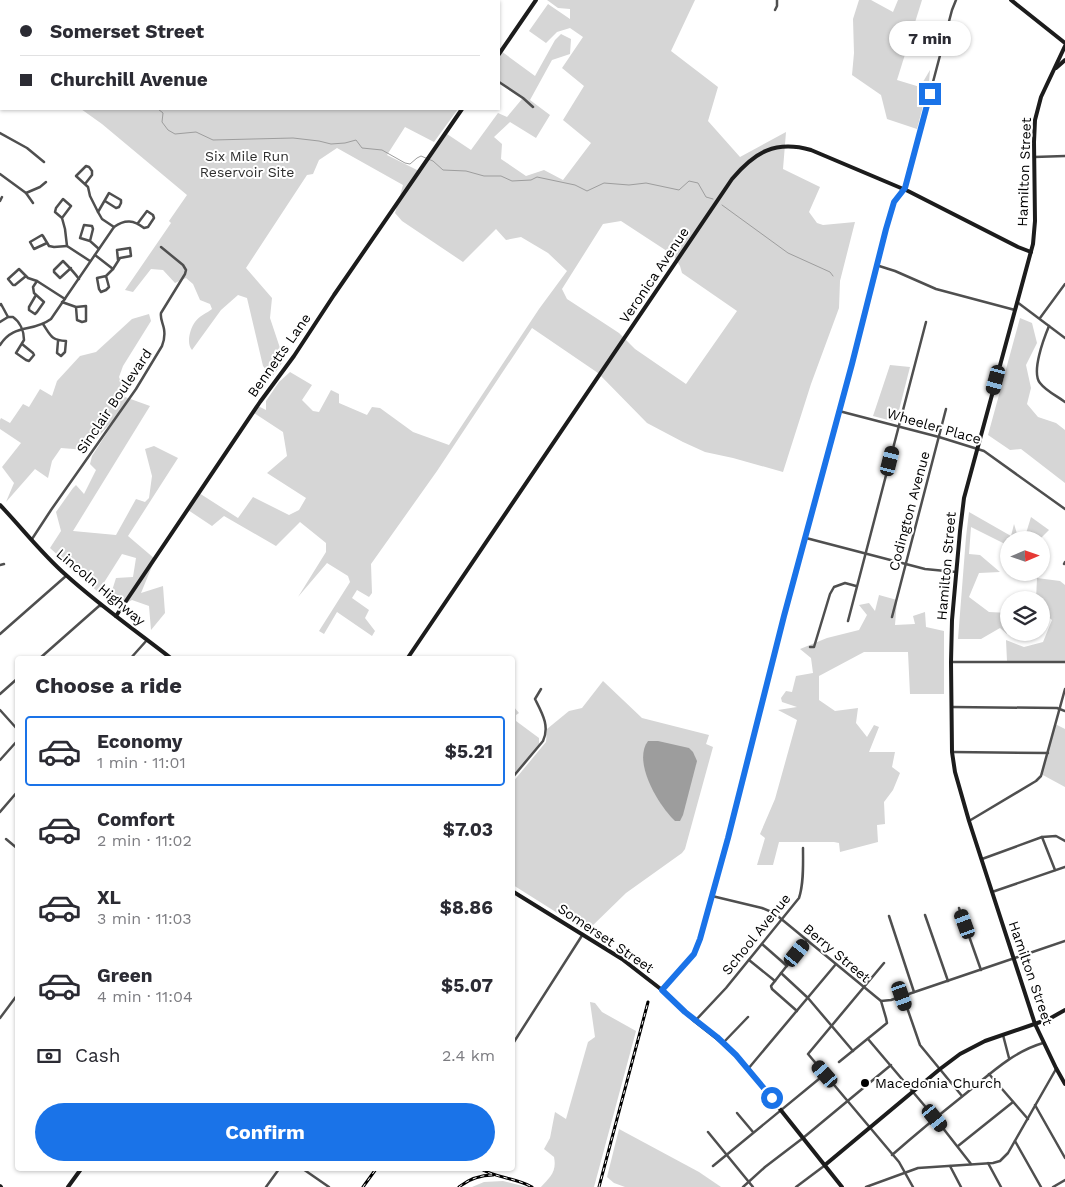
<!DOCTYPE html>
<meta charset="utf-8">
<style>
body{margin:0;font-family:"Work Sans",sans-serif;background:#f2f2f3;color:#2b2b33;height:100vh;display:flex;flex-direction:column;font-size:19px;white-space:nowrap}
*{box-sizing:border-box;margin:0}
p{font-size:16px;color:#7c7c81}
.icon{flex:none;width:28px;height:28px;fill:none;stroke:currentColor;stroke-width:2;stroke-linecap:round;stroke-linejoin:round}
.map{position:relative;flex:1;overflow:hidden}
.drawer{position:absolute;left:15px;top:656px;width:500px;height:515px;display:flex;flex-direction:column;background:#fff;border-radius:5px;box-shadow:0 1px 4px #0004}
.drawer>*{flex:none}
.hud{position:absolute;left:0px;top:0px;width:500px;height:110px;box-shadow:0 1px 4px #0004;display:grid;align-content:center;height:110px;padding:0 20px;background:#fff}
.needle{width:32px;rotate:88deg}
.buttons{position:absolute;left:1000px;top:531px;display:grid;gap:10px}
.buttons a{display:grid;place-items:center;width:50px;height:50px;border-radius:50%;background:#fff;box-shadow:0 1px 4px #0004;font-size:25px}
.end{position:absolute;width:22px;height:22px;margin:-11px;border:6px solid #1a73e8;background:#fff;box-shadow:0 0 0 2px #fff}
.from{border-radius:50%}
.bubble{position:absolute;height:35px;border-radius:18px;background:#fff;box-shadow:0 1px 4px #0004;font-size:16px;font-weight:700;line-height:35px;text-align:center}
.car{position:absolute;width:15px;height:30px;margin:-15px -8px;border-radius:6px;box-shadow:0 0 4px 1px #0007;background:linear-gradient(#222 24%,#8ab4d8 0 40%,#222 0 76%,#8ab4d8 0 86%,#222 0)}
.hud b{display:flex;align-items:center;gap:18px;height:48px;font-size:19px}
.hud b+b{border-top:1px solid #e1e1e2}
.hud i{width:12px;height:12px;background:#2b2b33}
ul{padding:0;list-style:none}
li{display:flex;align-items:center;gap:15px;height:70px;margin:0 10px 8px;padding:0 10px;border:2px solid transparent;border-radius:5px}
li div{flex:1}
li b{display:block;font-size:19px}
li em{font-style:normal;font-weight:700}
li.active{border-color:#1a73e8}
li>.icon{width:45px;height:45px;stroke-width:1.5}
h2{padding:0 20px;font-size:22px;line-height:60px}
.pay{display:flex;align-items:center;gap:12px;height:55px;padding:0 20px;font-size:19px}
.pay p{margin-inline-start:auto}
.action{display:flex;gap:10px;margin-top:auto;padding:10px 20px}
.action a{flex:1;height:58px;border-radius:30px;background:#1a73e8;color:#fff;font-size:20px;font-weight:700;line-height:58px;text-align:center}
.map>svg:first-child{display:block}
.green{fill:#d6d6d6;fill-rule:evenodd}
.water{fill:#9d9d9d}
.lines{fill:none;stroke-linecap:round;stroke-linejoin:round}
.stream{stroke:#9d9d9d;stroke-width:1}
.street{stroke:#4f4f4f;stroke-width:2.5}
.secondary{stroke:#1c1c1c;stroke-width:4}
.rail-casing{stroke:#000;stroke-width:3}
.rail{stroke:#fff;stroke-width:1;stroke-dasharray:4;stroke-linecap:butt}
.route{stroke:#1a73e8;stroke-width:6}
.poi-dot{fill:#000;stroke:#fff;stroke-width:2}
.labels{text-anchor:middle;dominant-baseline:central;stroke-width:4;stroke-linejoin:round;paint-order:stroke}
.park-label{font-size:14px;fill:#2d2d2d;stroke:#fff}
.street-label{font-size:14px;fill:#000;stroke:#fff}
.poi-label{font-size:14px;fill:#000;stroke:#fff;text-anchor:start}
</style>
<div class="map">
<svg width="1065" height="1187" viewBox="0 0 1065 1187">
<rect width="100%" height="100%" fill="#fff"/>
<g class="green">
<path d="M17,0h138l1,1h-138z"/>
<path d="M178,0h251l-1,1h-251z"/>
<path d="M547,0h148l-24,51 47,36 -10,34 32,36 46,-25 -3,37 37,18 -11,25 8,11 6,2 32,-3 -15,59 -1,27 -28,76 -28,88 -50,-14 -28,-6 -22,-10 -36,-19 -49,-50 -66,-45 -95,143 -66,93 1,29 -3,4 -12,-7 -5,8 17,12 -4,8 10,13 -3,5 -35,-24 -13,22 -5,-3 31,-49 -2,-6 -21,-13 -29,34 28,-45v-9l-26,-21 -24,24 -52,-30 -12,10 -24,-16 11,-17 39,25 15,-21 36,18 10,-5 7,-12 -39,-25 20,-17 -4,-24 -29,-19 4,-7 8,4v-9l13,-19 11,-10 22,13 -10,15 11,11 6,1 12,-22 8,4v9l28,12 5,-8 8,1 33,24 36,13 90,-136 28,-38 -19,-18 -27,-16 -15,3 -10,-11 -33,33 -61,-41 -7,-8 8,-28 -66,-37 -18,12 -6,14 -6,1 -61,93 26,30 -2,20 14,42 -12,17 -9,-11 -16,-68 -9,-3 -17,15 -29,40c-6,-7 -2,-21 3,-28 4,-6 12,-9 17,-13l-2,-5 -10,-4 -7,-16 -7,-6 -11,5 -12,-13 -12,-1 -18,23 -8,-2 46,-67 -2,-2 18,-26 -85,-71 -21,-15h377l-24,33 -29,-15 -18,28 34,17 26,-38 24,16 27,-37 9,4 15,-18 -23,-16v-28l2,-4 34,25 20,-36 6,-6 10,5 -1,15 -18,6 -22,40 20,15 -14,23 -26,-16 -16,15 8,7 -1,15 25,17 18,-6 19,10 28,-37 -28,-23 21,-34 -22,-18 21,-31 -13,-9 -13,4 -11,11 -17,-12 19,-27 22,15v-10l-12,-1zM621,221l52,34 7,11 2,7 55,38 -51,73 -51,-35 -16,-16 -52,-34 -5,-10 41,-65z"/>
<path d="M859,0h12l22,12 5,-12h24l-25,80 23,7 10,-17 -1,13 -12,46 -30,-10 -6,-24 -29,-20 2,-22 -1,-34z"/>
<path d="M149,314l2,7 -28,45 -4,11 6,15v5l25,9 -77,125 43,4 20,-36 9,3 4,-4 3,-22 -7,-27 9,-3 24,12 -50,78 27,23 -14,34 22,-7 2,27 -14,17 -2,-24 -17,-6 -11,6 -11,-9 6,-19 17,-1 3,-19 -14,-4 -24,38 -48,-44 11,-17 -5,-19 17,-24 3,-3 8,9 12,-24 -6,-6 2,-8 27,-42 -33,36 -25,-2 -9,13 -4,17 -13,-9 -29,33 8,-19 -12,-16 19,-24 -21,-14v-9l1,-2 9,5 13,-19 6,3 11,-18 12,7 5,-15 23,-25 16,-4 36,-33z"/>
<path d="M1020,318l12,5 5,20 -11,22 5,23 -4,16 11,13 18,6 9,7v53l-44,-34 -11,1 -22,-15z"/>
<path d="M890,365l20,2 -14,55 -23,-6z"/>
<path d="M969,512l42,24 3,-12 5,16h-10v22l-5,-6 1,-12 -34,-17 -2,27 11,1 20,17 -21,1 -10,24 20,15 20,1v18l-2,3 -7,-6 -19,11h-23l8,-102z"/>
<path d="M1031,517l18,13 -10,10h-15z"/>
<path d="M1037,578l23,3 5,4v77l-58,-1 -1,-21 18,7 19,-5 9,-22 -6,-5 -5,2v-17h-5z"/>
<path d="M879,595l18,5 -2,25 20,-1 -2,-8 12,-4 1,15 18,4v63h-34l-2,-42h-44l-45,24v24l16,11 23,-3 -2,15 11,14 7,-12 5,2 -10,25h26l-3,15 8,6 -7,17 -9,12 1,22 -8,1 1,17 -38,10 -1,-9 -5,-1h-55l-6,23h-16l8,-27 -5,-4 15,-35 22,-79 -19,-10 19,-3 -15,-5 -1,-4 5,-7 6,1 4,-16 17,-3 -2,-15 -11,-9 27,-11 32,-8 8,-15 -8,-10 10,-2 6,8z"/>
<path d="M603,681l39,37 67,17 -3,9 7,3 -28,102 -3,4 -56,40 -38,37 -2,1 -73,-46 -1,-102 34,-41 1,-13 22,-18 13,-3z"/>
<path d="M513,706l6,7 -3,2v6l23,17v6l-26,33z"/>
<path d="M1055,724l10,5v58l-24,-13z"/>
<path d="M590,1002l5,1 7,9 34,19 -42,156h-53c9,-10 16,-15 13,-30l-10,-8 6,-11 5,-26 11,7 22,-77 7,-5z"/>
<path d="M619,1129l80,43 22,15h-96l-11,-4 -7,-6z"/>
<path d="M503,1181l24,6h-55l12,-5z"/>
</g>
<path class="water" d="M648,741h10l31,7 4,4 4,9 -14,54 -3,6h-5c-16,-15 -43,-59 -27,-80z"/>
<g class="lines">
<g class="stream">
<path d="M74,0v1"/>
<path d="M158,109l5,4 -1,9 6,8 7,4 21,-2 17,8 80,-2 26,3 12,3 14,-1 11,-3 6,8 20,2 23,13 5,1 7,-6 4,-2 12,5 10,9 23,1 18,5h17l11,5 19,-1 6,-3 38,8 12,6 17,-8 25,2 17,-2 33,7 10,-9 9,2 8,14 7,2"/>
<path d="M722,205l66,48 42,19 3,4"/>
</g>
<g class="street">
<path d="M775,10l2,-4v-6"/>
<path d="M499,82l24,16 10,9"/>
<path d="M0,133l27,15 17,14"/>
<path d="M1034,157l31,-1"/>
<path d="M0,174l26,19 7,10"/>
<path d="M85,184l7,-9v-4l-3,-4 -3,-1 -10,10 12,11 2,9 8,16 4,7 12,8"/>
<path d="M26,193l14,-6 6,-5"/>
<path d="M0,201l2,-4"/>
<path d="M98,212l11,-19 12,7v3l-2,4 -3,1 -11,-7"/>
<path d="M62,218l-7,-6 1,-4 7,-9 8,7 -9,12 3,11 2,17 23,15"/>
<path d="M90,241l3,-12 -1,-3 -8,-1 -4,13 10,3 9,8"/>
<path d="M47,243l-13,6 -4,-7 12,-7 1,1 6,10 5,1 13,-1"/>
<path d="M95,255l18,14"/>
<path d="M876,265l19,6 41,18 79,21"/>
<path d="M71,268l-11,10 -6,-6v-2l9,-9c6,6 11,11 16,18"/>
<path d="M26,276l-11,9h-2l-5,-6 11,-10 9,9 9,3 28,18"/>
<path d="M106,276l-9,2 2,11 2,3 5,-2 3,-3 -3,-11 7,-7 7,-11 11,-2 -1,-8 -13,2 1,10"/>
<path d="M36,295l-7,12v3l6,4 2,-2 7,-10 -10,-9 -1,-6 4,-6"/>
<path d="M62,302l14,5 1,13 5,2 4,-1v-15l-10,1"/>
<path d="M1017,302l48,36"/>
<path d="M0,305l1,-1 7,13"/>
<path d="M1040,318l25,-34"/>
<path d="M0,322l8,-5h5c7,5 11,14 11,23l-8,13 10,7 3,1 5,-6 -1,-2 -11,-9"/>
<path d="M43,324c8,12 8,16 23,17l-1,11 -4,4 -4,-3 1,-12"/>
<path d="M1049,326c-5,12 -18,46 -9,57 6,8 17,13 25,19"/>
<path d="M0,345c14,-22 32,-12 51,-26l63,-92c11,-8 20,-7 30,1l4,-1 6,-9 -1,-3 -6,-4 -9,12"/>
<path d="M839,411l100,26 45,14 81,58"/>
<path d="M806,538l119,31 31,3"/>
<path d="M32,539l19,-29 85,-121 26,-43c2,-5 3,-11 2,-17 -1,-6 -4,-10 -3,-16l24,-39 1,-4 -3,-5 -22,-18"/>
<path d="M1064,564l1,-2"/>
<path d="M0,565l4,-1"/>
<path d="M892,617l54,-208"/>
<path d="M848,621l78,-299"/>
<path d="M0,634l66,-58"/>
<path d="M810,647h4l16,-53 4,-7 11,-4 11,3"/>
<path d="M39,659l60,-53h3"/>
<path d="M130,659l17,-19"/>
<path d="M952,662h113"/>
<path d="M0,694l18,-16"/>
<path d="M952,707l105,1 8,3"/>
<path d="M0,710l18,20"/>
<path d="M952,752l96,1"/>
<path d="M0,760l18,-20"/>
<path d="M512,778l31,-37c7,-15 -1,-28 -8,-42l6,-10"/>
<path d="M0,812l18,-21"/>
<path d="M969,821l67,-40 5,-5 24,-87"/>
<path d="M1042,837l13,33"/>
<path d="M6,839l12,10"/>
<path d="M982,859l60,-22 14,-1 9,5"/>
<path d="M992,892l73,-25"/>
<path d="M712,896l50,12 12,5 107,88 10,-1 174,-59"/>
<path d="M959,908l22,62"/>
<path d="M925,915l23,66"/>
<path d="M889,916l25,76"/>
<path d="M762,944l25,22"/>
<path d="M749,960l26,21"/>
<path d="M884,963l-76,91 91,108 14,25"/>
<path d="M781,973l27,25 45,53"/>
<path d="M662,990l32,-36 6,-15 28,-101 56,-222 68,-252 24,-99 16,-59 2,-4 11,-14 47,-178 4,-10"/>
<path d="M903,996l17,49 42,51"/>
<path d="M797,1011l-25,-22 -1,-3 36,-46"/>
<path d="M0,1018l18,-24"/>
<path d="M695,1021l31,-33 73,-90c5,-15 4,-34 4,-50"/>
<path d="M1003,1035l6,23"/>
<path d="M868,1039l67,79 36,46"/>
<path d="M723,1043l25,-26"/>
<path d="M512,1045l71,-111"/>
<path d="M839,1062l48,-39 -1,-5 -5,-17"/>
<path d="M748,1069l88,-105"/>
<path d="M989,1074l39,45"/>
<path d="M1035,1105l30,53"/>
<path d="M737,1113l16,19"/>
<path d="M708,1132l45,55"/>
<path d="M1015,1141l26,46"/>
<path d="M958,1146l55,-44"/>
<path d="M892,1155c24,-21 47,-40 72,-60 25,-20 48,-43 79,-52"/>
<path d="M988,1163l13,24"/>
<path d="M713,1166l112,-92"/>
<path d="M950,1166l11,21"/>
<path d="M303,1169l26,18"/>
<path d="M266,1187l13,-18"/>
<path d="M743,1187l22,-20 38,-29 88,-73"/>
<path d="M796,1187l28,-21"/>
<path d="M866,1187l52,-19 75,-5 7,-2 8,-8 48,-84"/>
<path d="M1053,1187l12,-7"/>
</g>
<g class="secondary">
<path d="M1011,0l54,43"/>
<path d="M1065,46l-24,51 -6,23 -1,22 1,79 -2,23 -69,254 -4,33 -8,89 -1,42 1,90 3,20 14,49 66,203 21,44 9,16"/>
<path d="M499,54l37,-54"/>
<path d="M1056,68l9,-8"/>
<path d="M0,505c22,23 42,49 66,70 33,30 70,56 106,84"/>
<path d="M116,616l144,-214 34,-46 40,-61 128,-186"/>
<path d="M407,659l325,-480c23,-27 43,-39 79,-29l97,41 110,56 13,5"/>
<path d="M512,891l110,68 40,31 33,31 28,22 13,12 24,29 82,103"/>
<path d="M825,1165l115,-96 20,-15 25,-13 64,-22 16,-9"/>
<path d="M0,1186l1,1"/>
<path d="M68,1187l13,-18"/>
</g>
<g class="rail-casing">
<g id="rail">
<path d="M481,1169c16,9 35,9 51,18"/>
<path d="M363,1187l13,-18"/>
<path d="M459,1187c10,-8 22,-12 34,-12"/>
<path d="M599,1187l49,-185"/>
</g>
</g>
<use href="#rail" class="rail"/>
</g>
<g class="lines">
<path class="route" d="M772,1098l-36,-43 -19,-18 -32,-25 -23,-22 32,-36 6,-15 28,-101 56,-222 68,-252 34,-135 8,-27 11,-14 25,-94"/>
</g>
<circle class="poi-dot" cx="865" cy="1083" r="5"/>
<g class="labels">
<g class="park-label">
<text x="247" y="156">Six Mile Run<tspan x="247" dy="16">Reservoir Site</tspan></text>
</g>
<g class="street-label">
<text transform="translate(1024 172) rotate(-88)">Hamilton Street</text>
<text transform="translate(654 275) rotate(-56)">Veronica Avenue</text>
<text transform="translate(279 355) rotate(-55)">Bennetts Lane</text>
<text transform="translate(114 401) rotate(-56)">Sinclair Boulevard</text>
<text transform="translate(934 426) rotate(16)">Wheeler Place</text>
<text transform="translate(909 511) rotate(-75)">Codington Avenue</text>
<text transform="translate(946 566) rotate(-85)">Hamilton Street</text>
<text transform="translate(101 587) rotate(40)">Lincoln Highway</text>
<text transform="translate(756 934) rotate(-51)">School Avenue</text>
<text transform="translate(606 938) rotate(34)">Somerset Street</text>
<text transform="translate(837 953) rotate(40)">Berry Street</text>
<text transform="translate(1031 973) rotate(71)">Hamilton Street</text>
</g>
<g class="poi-label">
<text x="875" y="1083">Macedonia Church</text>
</g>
</g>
</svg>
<div class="buttons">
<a><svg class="needle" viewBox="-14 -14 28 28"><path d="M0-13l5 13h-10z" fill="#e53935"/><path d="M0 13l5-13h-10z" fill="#7c7c81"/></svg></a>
<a><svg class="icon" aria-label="layers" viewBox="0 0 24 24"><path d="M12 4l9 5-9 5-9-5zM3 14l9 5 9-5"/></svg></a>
</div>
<i class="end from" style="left:772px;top:1098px"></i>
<i class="end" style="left:930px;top:94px"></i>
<div class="bubble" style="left:889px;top:21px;width:82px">7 min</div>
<i class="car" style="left:996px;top:380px;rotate:195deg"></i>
<i class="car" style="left:890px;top:461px;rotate:14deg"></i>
<i class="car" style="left:965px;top:924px;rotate:340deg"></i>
<i class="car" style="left:797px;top:953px;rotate:39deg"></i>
<i class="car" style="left:902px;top:996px;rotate:161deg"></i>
<i class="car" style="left:825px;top:1074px;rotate:319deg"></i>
<i class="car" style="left:935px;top:1118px;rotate:141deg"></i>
<div class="hud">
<b><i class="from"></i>Somerset Street</b>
<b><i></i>Churchill Avenue</b>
</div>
<section class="drawer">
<h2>Choose a ride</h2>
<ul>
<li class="active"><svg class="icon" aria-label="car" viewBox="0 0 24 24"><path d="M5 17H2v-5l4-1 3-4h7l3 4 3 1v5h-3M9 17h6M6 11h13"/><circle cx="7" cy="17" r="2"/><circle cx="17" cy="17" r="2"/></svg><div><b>Economy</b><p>1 min · 11:01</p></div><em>$5.21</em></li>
<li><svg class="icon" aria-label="car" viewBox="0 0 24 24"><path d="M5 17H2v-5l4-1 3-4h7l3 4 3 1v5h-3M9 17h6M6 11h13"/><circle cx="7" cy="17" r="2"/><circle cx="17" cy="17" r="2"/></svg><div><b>Comfort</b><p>2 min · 11:02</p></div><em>$7.03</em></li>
<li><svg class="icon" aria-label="car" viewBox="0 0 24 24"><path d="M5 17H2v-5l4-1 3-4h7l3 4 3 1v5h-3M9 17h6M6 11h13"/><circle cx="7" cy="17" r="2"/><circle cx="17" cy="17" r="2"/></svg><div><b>XL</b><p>3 min · 11:03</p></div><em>$8.86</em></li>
<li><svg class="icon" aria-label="car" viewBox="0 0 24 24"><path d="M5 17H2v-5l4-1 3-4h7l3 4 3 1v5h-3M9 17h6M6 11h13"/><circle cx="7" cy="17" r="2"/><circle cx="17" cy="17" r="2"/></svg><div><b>Green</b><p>4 min · 11:04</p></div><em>$5.07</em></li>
</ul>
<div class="pay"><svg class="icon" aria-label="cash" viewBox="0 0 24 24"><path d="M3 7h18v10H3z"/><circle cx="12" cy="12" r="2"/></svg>Cash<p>2.4 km</p></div>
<div class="action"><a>Confirm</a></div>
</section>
</div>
